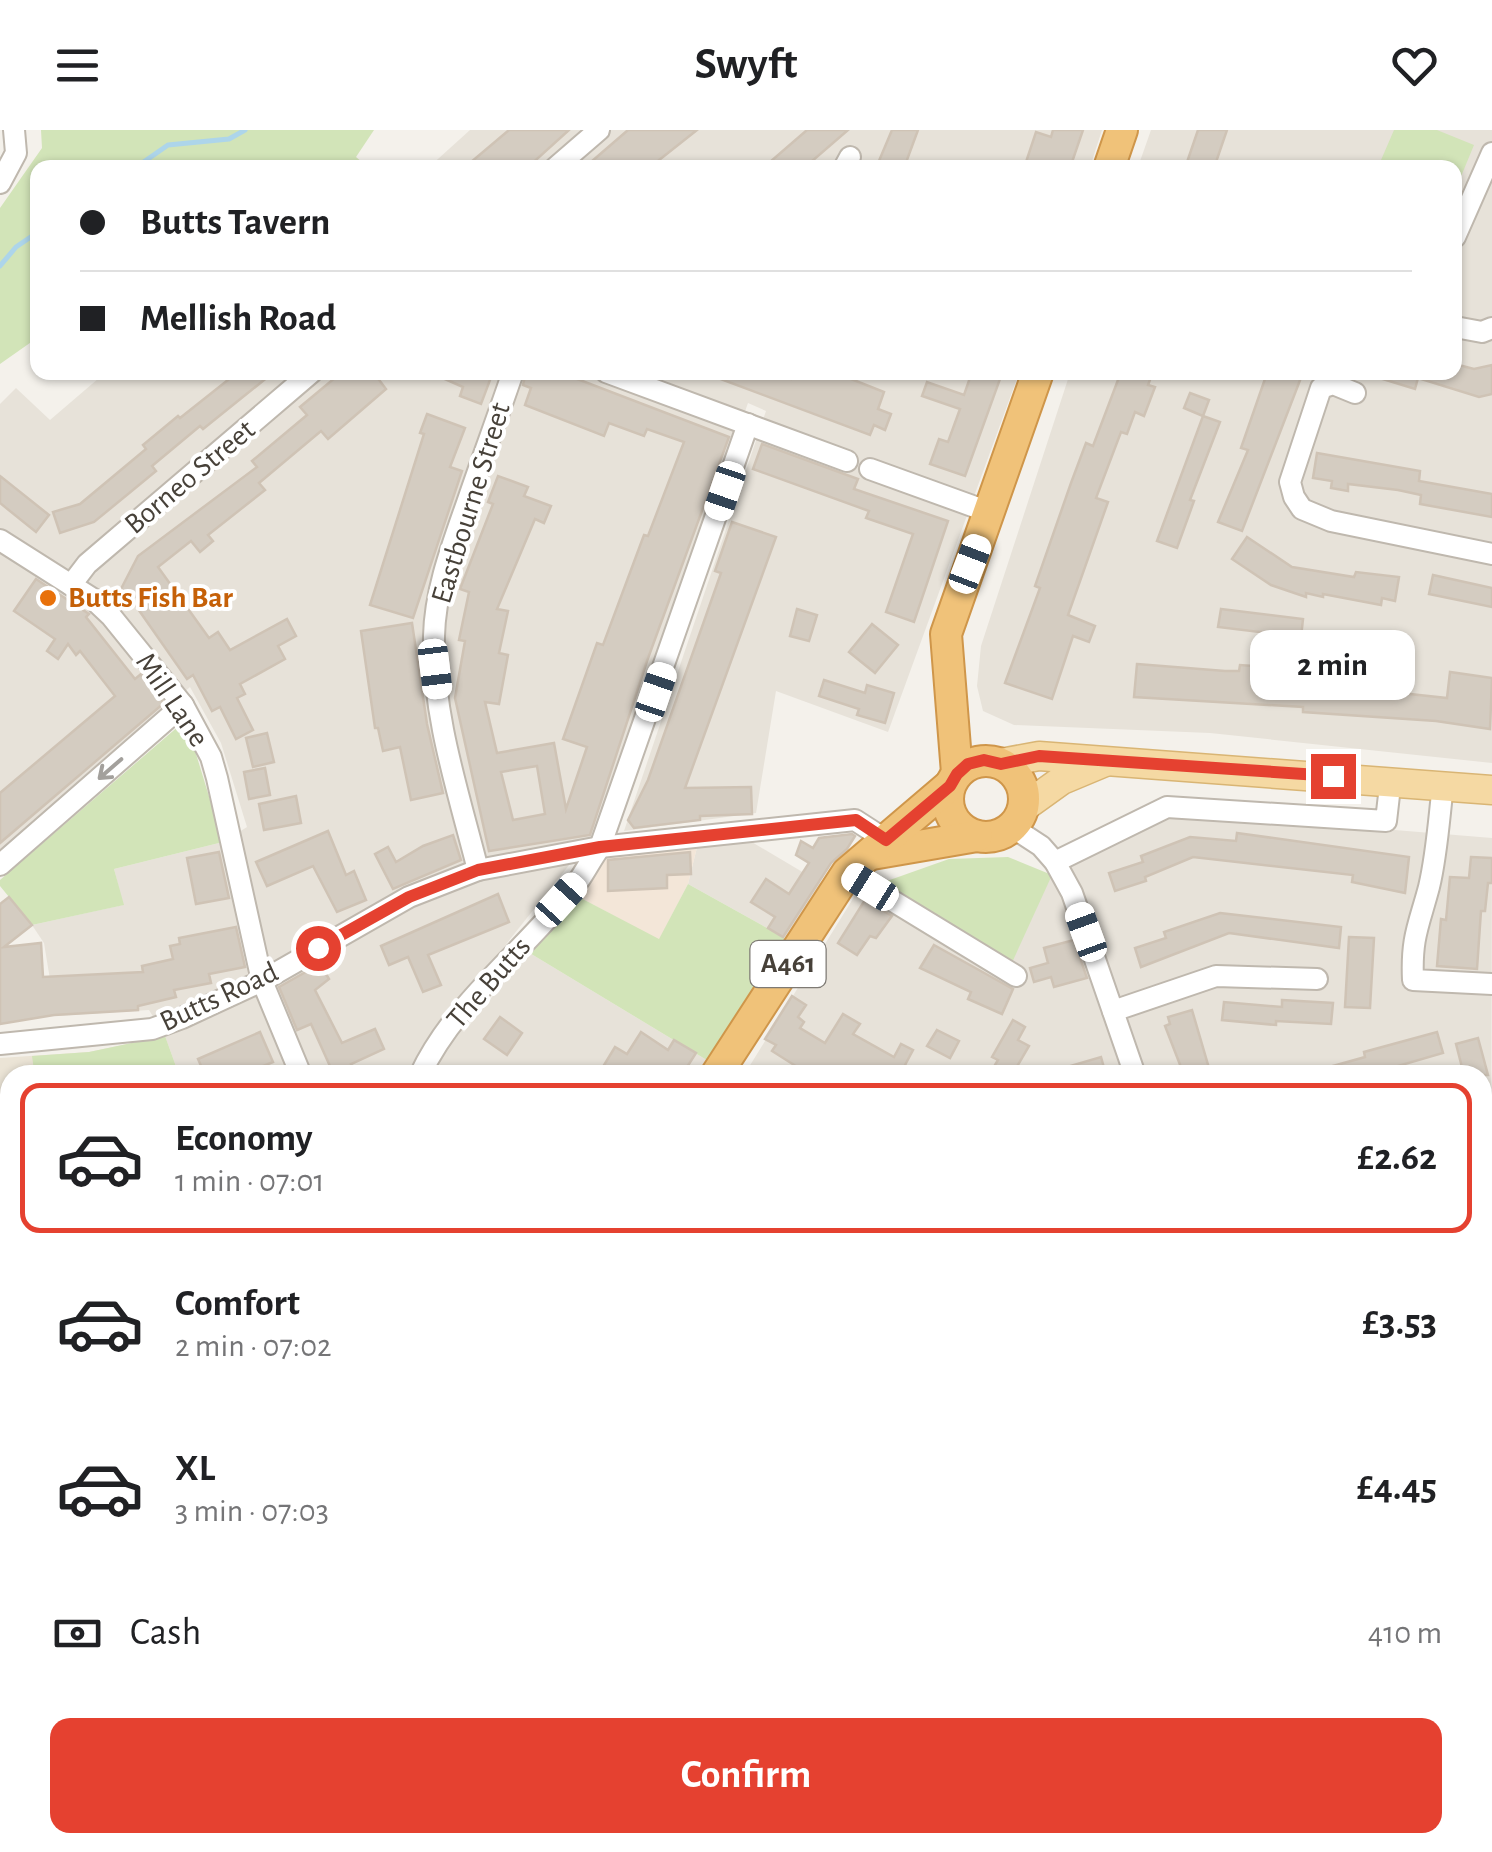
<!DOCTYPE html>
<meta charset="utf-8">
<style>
body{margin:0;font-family:"Alegreya Sans",sans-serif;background:#f6f6f6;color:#202124;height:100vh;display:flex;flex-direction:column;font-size:38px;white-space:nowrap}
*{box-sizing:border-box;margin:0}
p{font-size:32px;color:#757577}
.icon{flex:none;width:55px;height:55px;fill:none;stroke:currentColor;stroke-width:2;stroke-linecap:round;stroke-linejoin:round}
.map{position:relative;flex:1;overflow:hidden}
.panel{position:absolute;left:0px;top:935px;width:1492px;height:788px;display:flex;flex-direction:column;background:#fff;border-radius:30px 30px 0 0;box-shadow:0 2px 8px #0004}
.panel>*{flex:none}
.hud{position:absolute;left:30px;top:30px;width:1432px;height:220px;border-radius:20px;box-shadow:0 2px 8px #0004;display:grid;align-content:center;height:220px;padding:0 50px;background:#fff}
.end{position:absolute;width:45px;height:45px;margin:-22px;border:12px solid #e54130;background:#fff;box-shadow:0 0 0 5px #fff}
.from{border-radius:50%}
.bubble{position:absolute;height:70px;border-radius:20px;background:#fff;box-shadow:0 2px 8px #0004;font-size:32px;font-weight:600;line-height:70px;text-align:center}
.car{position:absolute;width:30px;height:60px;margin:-30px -15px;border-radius:12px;box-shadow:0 0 8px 2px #0007;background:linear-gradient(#fff 24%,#345 0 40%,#fff 0 76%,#345 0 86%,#fff 0)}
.hud b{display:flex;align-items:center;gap:35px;height:95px;font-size:38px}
.hud b+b{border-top:2px solid #e0e0e0}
.hud i{width:25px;height:25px;background:#202124}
ul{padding:18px 0 0;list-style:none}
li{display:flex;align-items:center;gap:30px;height:150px;margin:0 20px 15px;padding:0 30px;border:5px solid transparent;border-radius:20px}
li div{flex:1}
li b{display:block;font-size:38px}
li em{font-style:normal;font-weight:600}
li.selected{border-color:#e54130}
li>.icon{width:90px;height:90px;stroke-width:1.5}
.pay{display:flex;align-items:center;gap:25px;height:110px;padding:0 50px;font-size:38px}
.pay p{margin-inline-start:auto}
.action{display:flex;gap:20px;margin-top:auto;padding:20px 50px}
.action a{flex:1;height:115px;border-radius:20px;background:#e54130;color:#fff;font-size:40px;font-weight:600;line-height:115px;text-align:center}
header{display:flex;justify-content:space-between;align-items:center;height:130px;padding:0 50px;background:#fff;font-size:45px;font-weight:600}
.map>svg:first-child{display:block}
.residential{fill:#e7e2d9}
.commercial{fill:#f3e6d8}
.education{fill:#ebe4d6}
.green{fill:#d2e4b8}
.water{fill:#add5ea}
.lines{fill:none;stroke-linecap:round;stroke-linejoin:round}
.stream{stroke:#add5ea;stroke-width:5}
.building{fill:#d4ccc1;stroke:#cfc3b5;stroke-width:2.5;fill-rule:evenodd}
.minor-casing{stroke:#bfb8ae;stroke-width:24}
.major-casing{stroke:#d9b574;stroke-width:31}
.highway-casing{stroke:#cf964a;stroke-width:34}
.minor{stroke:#fff;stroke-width:20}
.major{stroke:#f5d9a3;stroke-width:28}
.highway{stroke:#f0c279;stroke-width:30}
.oneway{stroke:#a3a09c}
.route{stroke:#e54130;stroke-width:12}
.food-dot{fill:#e8710a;stroke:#fff;stroke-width:4}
.labels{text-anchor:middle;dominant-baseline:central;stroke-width:8;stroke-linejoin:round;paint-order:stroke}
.shield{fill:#fff;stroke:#7e7a74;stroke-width:2.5}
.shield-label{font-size:28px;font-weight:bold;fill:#474139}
.street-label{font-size:30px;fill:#474139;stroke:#fff}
.food-label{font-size:30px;font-weight:bold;fill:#c56008;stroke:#fff;text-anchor:start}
</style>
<header><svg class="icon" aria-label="menu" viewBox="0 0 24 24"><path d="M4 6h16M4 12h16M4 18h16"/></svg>Swyft<svg class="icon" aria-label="heart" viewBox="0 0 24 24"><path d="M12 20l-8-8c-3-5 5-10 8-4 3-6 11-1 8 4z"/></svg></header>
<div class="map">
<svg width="1492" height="1722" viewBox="0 0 1492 1722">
<rect width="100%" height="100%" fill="#f4f1eb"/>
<g class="residential">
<path d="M470,0h632l-12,37 -662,1z"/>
<path d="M1151,0h341v633l-282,-30 -196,-8 -31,-14 -6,-25 4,-40 89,-273 385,-1v-204l-317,-1z"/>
<path d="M106,242l913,1 -131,359 -112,-41 -20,122 -132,18 142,-420 -18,-8 -155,432 -144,181 15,16 64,-80 182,110 -8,13h-523l-14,-39 -16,-26 -93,6 -12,-73 -12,-18 91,-20 -9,-36 109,-27 24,-15 -26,-84 -31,-56 -190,167v-450l16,-16 34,32z"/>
<path d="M1177,682l315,26 -2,749 -8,-5v-507h-738l115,-186 193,-14z"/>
<path d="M745,708l76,45 -36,55 -97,-54 10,-41z"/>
<path d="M0,1232l10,1v346l-10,15z"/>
<path d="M919,1713v-1l203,1 -6,9h-203z"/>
</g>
<path class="commercial" d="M698,713l-10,41 -29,56 -84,-45 33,-45z"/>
<path class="education" d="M165,906l14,39h-169v288l-10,-1v-304l89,-6z"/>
<g class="green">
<path d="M41,0h333l-18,27 12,10 -330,1 -1,170 -37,26v-156l42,-60z"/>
<path d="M1394,0h43l37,15 -19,46v-23l-77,-1z"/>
<path d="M180,595l9,6 34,111 -109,27 10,36 -92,20 -32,-39v-6z"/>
<path d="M1008,727l44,18 -42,92 -140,-80 79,-28z"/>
<path d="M688,754l97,54 -75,124 -182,-110 47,-57 84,44z"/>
<path d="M165,906l14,39h-39l-7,-5h-99l-2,-14 57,-4z"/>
<path d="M1483,1452l9,3v267h-376l6,-10h360z"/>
<path d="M282,1712l601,1 -6,9h-607z"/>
</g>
<path class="water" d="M443,1713v-1l173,1 -11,9h-162z"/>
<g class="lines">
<g class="stream">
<path d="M135,38l33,-23 61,-6 16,-9"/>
<path d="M0,136l16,-19 22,-15"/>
<path d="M1482,1597l10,8"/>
<path d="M661,1722l13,-10"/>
</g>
</g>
<g class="building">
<path d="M509,0h60l-42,38h-63z"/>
<path d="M628,0h69l-48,38h-65z"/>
<path d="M807,0h41l-44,38h-41z"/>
<path d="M892,0h26l-14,38h-28z"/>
<path d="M1053,0h30l-13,38h-46l12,-36 15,5z"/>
<path d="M1198,0h29l-13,38h-29z"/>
<path d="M1455,234l19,5 18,-4v29l-13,3 -61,-19 -3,11 -42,-13v-4h82z"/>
<path d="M238,242h36l-71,57 -3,-3 -48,40 4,5 -62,51 -34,11 -7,-21 27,-8 66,-55 -3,-4 35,-29 2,2z"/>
<path d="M342,242h31l13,17 -58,50 -7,-8 -62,52 6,7 -57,45 5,6 -13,11 -9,-11 -33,26 51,71 9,-6 12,18 57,-31 9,17 -18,10 7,13 -45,25 5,10 -8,4 16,32 -17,9 -16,-32 -8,4 -19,-36 -6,4 -51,-73 8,-5 -23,-12 17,-33 119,-89 -5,-6 55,-46 -7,-8z"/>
<path d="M429,242h64l-12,32 -21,-8 3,-9z"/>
<path d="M526,242h33l170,65 -82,224 -57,174 -101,16 -34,-153 10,-57 -6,-1 10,-48 -9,-3 33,-85 -5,-2 10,-26 30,11 -4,9 27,10 -7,17 -9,-4 -38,90 11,2 -9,42 9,2 -9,49 -14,-2 12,51 57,-10 12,66 21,-62 -24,-8 34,-96 6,2 41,-110 4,1 36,-94 -37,-13 -3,7 -35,-13 -5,13 -79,-31 6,-17 -8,-3zM537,636l8,48 -32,6 -12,-48z"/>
<path d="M702,242h71l18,7 3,-7h59l-2,7 33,13 -6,17 13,5 -6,16 -11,-5 -4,10z"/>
<path d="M972,242l28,7 -35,97 -35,-12 9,-25 9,3 12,-33 -38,-13 5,-14 37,13z"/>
<path d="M1121,242h32l-5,13 7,2 -11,29 -9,-4 -8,22 -6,-2 -25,66 12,4 -40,113 27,11 -6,16 -16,-6 -21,63 -47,-16 35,-95 -5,-2 36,-103 15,-40 7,3z"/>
<path d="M1272,242l30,3 -60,156 -24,-9 30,-72 -7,-2 25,-72 4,1z"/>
<path d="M1190,263l19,7 -6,16 -19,-8z"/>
<path d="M427,284l38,14 -15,39 12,4 -49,147 -43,-13 54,-171 -4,-1z"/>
<path d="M1203,286l17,6 -30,78 4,1 -17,47 -20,-7z"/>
<path d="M762,314l96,35 -4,10 94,32 -34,101 -28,-10 27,-78 -47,-16 3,-7 -116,-42z"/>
<path d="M1317,323l103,18 -1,10 73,13v23l-72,-13 1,-9 -23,-5 -50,-6v7l-17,-3 1,-7 -19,-3z"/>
<path d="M0,346l49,39 -13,17 -36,-29z"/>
<path d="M732,392l44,15 -91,251 66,-1 1,27 -52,2v4l-66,8 -6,-8 20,-40 73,-207 -6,-2z"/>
<path d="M1247,407l45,30 62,10 2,-5 43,5 -4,24 -13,-3 -1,7 -58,-11v3l-17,-4v4l-35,-12 -39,-26z"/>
<path d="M1433,445l59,13v19l-63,-13z"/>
<path d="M36,449l53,35 -3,3 49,62 6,-5 23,29 -164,140v-50l115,-97 -35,-45 -4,4 -8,-11 -10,15 -11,-8 8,-12 -41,-28z"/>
<path d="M797,479l20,6 -8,26 -19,-5z"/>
<path d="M1221,479l82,10 -2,18 -83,-10z"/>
<path d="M412,493l15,101 16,69 -32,7 -11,-53 -17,4 -5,-23h-3l-14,-97z"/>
<path d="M872,494l26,21 -23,28 -26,-21z"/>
<path d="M1137,534l88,7h14l1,-6 27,2v9l24,1 -1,4 157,17 3,-26 42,6 -2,51 -54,-8 -133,-9v-5l-169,-10z"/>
<path d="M824,550l41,13 2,-8 27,8 -9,30 -28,-8 2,-6 -40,-13z"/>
<path d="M267,603l7,29 -21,5 -7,-29z"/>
<path d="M265,638l5,27 -21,4 -5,-27z"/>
<path d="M296,666l5,27 -37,7 -5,-26z"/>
<path d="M328,701l18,44 8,-4 12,29 -29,12 -24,-46 -46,20 -11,-24z"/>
<path d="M1237,703l172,24 -4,36 -53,-11 1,-7 -160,-18 -48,20 1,4 -31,10 -6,-18 34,-11 -2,-6 49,-19 46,4z"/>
<path d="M852,704l3,2 -8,13 -16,14 -48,74 -15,-9 7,-11 -24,-15 15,-23 23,15 20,-31 -13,-8 5,-14 12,7 6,-10z"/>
<path d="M453,705l8,25 -68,29 -18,-35 13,-7 8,15 27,-16z"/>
<path d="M219,722l10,46 -33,6 -9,-46z"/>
<path d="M690,722l1,22 -24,1v13l-59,3v-31z"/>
<path d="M1471,727l21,1v25h-4l-3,28h-4l-4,58 -40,-3 4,-47 5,1 4,-43 19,1z"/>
<path d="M498,764l11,28 -81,33 13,30 -18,7 -15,-35 -19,8 -8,-19z"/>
<path d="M9,767l23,28 -28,22 37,-4 2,34 100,-5 -1,-6 31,-7 -3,-13 10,-2 -1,-6 57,-11 9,40 -36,7 2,9 -37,7 2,7 -38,9v4l-84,5 -54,9v-120z"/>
<path d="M865,770l27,16 -16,22 -6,-2 -13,19 -19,-12z"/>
<path d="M1220,783l121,14 -2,21 -110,-15 -88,34 -6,-19 31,-10 -2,-6z"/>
<path d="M1349,807l25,1 -4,70 -25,-1z"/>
<path d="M1074,810l13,38 -33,9 -3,-10 -17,5 -4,-14 18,-5 -4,-15z"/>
<path d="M934,815l79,44 -11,25 -34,-15 3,-7 -51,-24z"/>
<path d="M320,834l9,15 -14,11 27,53 33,-14 9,20 -33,15 5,11h-22l-23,-51 -14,6 -18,-43z"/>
<path d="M792,866l14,9 -8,12 6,5 -4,6 25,15 18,-29 17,10 -7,10 41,23 7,-13 12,6 -8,15 16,10h-111l-38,-24 4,-6 -11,-6z"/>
<path d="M1282,870l51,3 -2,21 -55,-3v4l-54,-5 2,-18 58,5z"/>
<path d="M1192,880l19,65h-27l-19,-49 5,-2 -2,-7z"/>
<path d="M500,887l22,16 -15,22 -23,-16z"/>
<path d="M1013,890l12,7 -7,13 11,6 -17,29h-23l9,-15 -6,-3z"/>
<path d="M937,900l22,11 -9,17 -23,-12z"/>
<path d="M260,902l13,30 -31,13h-37l-7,-16z"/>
<path d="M641,902l27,18 6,-10 22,13 -14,22h-84l17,-28 12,7z"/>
<path d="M1437,902l6,21 -76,22h-52v-4l50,-14 -1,-5z"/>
<path d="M1478,908l10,37h-24l-8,-31z"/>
<path d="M1101,927l5,18h-52l-1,-4z"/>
</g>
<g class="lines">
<g class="minor-casing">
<g id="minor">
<path d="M555,38l44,-38"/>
<path d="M844,38l6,-11"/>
<path d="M0,53l16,-30 -2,-23"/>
<path d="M1455,107l37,-84"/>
<path d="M1455,197l27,5 10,-4"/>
<path d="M606,242l241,89"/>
<path d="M1355,263l-22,-9 -12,4 -31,94 4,15 8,12 29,12 161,33"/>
<path d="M870,339l119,43"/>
<path d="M0,410l93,59 18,17 72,89 28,52 6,21 45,203 39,94"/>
<path d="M71,455l16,-21 225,-192"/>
<path d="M1443,655c-4,33 -6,69 -14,102 -10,38 -18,50 -16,93l79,4"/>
<path d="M1012,697l29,19 14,16 17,31 63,182"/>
<path d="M1055,732l112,-55 219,14 3,-26"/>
<path d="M0,735l183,-160"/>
<path d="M478,740c-19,-76 -46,-155 -44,-234 1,-46 18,-90 33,-133 15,-44 31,-87 46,-131"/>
<path d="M847,743l169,103"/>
<path d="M1113,881l103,-35 101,3"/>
<path d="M0,914l152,-15 30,-11 80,-37 147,-84 69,-27 122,-23 255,-27 31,20"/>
<path d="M420,945c36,-77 110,-127 159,-195 7,-10 13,-22 21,-33l148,-423"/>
<path d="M1482,1035l10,-6"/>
<path d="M1482,1251l10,3"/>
<path d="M0,1370l10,6"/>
<path d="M0,1622l10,-15"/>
<path d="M896,1722l6,-10"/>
</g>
</g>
<g class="major-casing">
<g id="major">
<path d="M1001,633l38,-7 453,34"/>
<path d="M1023,678l39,-28 43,-18"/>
</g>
</g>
<g class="highway-casing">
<g id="highway">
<path d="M1109,38l13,-38"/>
<circle cx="986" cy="669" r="38"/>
<path d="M957,643l-11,-139 92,-262"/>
<path d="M872,724l105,-18"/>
<path d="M716,945l131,-202 102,-87"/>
<path d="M155,1722l20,-10"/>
<path d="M212,1722l2,-10"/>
<path d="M238,1722l1,-10"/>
</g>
</g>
<use href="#minor" class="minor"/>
<use href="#major" class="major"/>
<use href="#highway" class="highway"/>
</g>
<defs><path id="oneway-shaft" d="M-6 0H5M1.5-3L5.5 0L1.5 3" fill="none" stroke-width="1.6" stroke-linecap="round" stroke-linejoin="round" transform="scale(2.5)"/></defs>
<use class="oneway" href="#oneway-shaft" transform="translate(110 639) rotate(139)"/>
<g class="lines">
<path class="route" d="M318,818l91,-51 69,-27 122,-23 256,-27 30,20 64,-54 7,-12 11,-10 16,-4 17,4 38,-8 294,20"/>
</g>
<circle class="food-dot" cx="48" cy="468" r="10"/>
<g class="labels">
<rect class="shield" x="750.5" y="811" width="75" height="46" rx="8"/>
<g class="shield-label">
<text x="788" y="834">A461</text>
</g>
<g class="street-label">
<text transform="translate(190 347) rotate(-40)">Borneo Street</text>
<text transform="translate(471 373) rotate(-73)">Eastbourne Street</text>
<text transform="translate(172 570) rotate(56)">Mill Lane</text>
<text transform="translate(489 853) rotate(-49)">The Butts</text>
<text transform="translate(219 867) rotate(-25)">Butts Road</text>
</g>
<g class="food-label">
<text x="68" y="468">Butts Fish Bar</text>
</g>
</g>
</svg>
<i class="end from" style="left:318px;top:818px"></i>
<i class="end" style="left:1333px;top:646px"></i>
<div class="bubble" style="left:1250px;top:500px;width:165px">2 min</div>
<i class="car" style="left:725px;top:361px;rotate:199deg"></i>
<i class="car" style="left:970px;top:434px;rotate:21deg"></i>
<i class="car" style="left:435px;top:539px;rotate:173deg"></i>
<i class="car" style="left:656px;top:562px;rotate:19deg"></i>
<i class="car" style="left:870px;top:757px;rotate:302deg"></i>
<i class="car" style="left:561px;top:770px;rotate:42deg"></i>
<i class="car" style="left:1086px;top:802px;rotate:340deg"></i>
<div class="hud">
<b><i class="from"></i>Butts Tavern</b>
<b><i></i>Mellish Road</b>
</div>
<section class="panel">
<ul>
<li class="selected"><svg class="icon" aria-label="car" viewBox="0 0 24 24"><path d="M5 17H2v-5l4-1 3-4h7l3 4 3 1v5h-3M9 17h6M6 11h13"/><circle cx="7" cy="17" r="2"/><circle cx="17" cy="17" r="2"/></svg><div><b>Economy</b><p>1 min · 07:01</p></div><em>£2.62</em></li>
<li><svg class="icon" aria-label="car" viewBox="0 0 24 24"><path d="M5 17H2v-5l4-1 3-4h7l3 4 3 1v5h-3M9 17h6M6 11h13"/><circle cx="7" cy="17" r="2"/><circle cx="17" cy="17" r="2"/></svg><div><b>Comfort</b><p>2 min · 07:02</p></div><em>£3.53</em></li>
<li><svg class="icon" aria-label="car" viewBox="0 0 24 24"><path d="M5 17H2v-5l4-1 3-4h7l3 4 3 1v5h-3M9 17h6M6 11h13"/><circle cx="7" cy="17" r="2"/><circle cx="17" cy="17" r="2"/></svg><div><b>XL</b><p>3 min · 07:03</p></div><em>£4.45</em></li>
</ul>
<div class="pay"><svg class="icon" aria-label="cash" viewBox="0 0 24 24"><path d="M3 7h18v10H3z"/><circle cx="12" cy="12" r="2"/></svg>Cash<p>410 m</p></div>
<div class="action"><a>Confirm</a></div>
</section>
</div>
